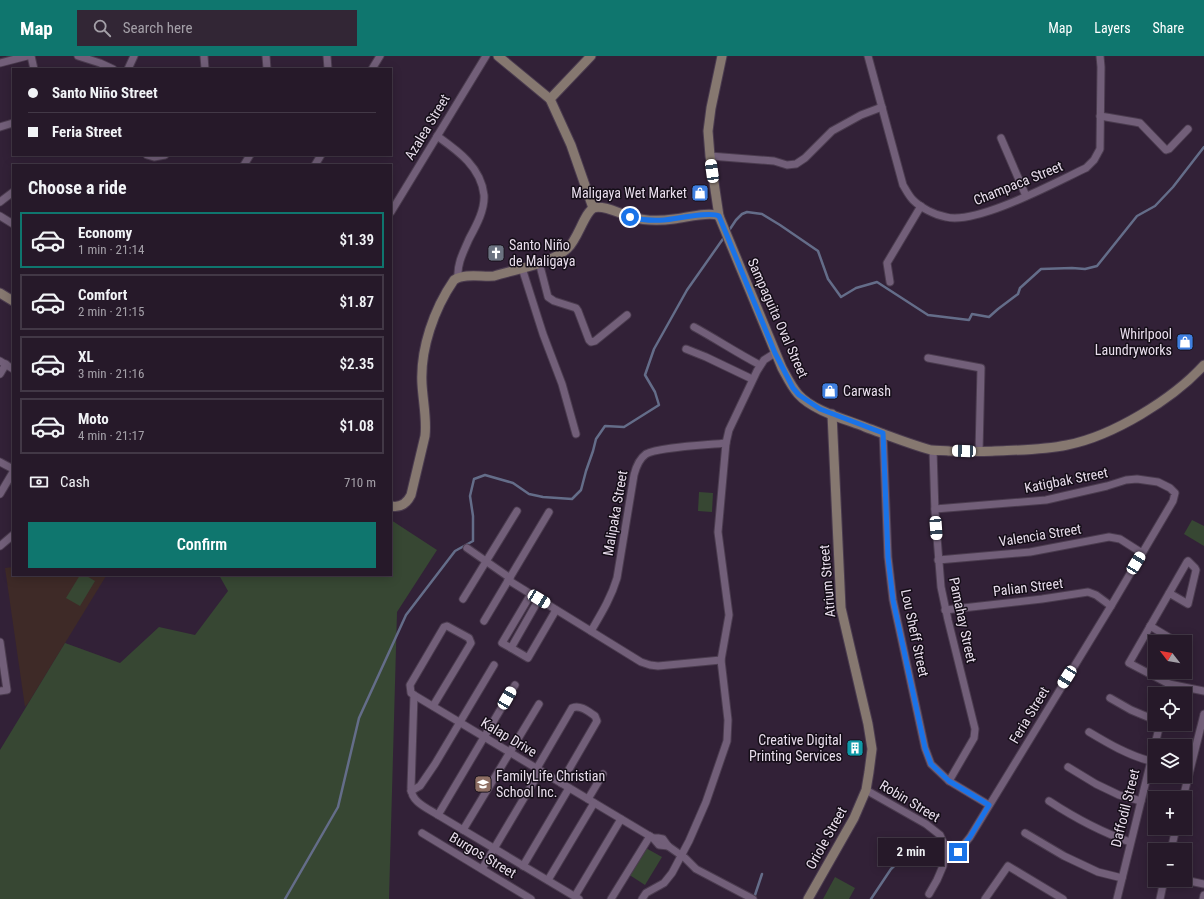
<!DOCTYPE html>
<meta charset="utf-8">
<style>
body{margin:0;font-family:"Roboto Condensed",sans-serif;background:#322635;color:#f1f3f6;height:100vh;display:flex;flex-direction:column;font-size:15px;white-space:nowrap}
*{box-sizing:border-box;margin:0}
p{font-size:13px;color:#a4a0a8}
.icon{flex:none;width:22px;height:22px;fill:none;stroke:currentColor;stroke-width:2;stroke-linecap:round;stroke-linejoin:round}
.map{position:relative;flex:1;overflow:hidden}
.sheet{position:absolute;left:12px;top:108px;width:380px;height:412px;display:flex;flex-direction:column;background:#261929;border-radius:0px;box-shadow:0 2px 10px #0003,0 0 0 1px #423846}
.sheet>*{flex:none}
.banner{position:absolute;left:12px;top:12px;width:380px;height:88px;border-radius:0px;box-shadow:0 2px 10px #0003,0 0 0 1px #423846;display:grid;align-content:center;height:88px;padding:0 16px;background:#261929}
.needle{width:26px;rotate:301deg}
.controls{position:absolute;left:1148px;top:579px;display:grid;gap:8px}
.controls a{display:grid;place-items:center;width:44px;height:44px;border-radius:0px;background:#261929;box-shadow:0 2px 10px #0003,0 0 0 1px #423846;font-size:20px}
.end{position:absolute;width:18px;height:18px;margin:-9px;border:5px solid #1a73e8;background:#fff;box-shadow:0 0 0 2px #fff}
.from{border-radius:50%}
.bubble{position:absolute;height:28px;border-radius:0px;background:#261929;box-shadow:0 2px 10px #0003,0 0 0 1px #423846;font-size:13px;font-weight:600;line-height:28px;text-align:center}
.car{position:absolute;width:12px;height:24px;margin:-12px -6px;border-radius:5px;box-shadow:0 0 3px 1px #0007;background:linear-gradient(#fff 24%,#345 0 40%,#fff 0 76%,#345 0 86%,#fff 0)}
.banner b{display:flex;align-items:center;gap:14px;height:38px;font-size:15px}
.banner b+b{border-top:1px solid #423846}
.banner i{width:10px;height:10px;background:#f1f3f6}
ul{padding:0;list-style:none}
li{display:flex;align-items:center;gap:12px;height:56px;margin:0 8px 6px;padding:0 8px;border:2px solid #423846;border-radius:0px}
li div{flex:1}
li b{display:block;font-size:15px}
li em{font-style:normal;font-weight:600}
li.selected{border-color:#0f766e}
li>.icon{width:36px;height:36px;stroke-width:1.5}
h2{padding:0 16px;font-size:18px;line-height:48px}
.pay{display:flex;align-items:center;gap:10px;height:44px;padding:0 16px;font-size:15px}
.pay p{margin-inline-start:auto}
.cta{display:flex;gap:8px;margin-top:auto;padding:8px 16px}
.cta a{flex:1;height:46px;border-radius:0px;background:#0f766e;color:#fff;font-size:16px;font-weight:600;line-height:46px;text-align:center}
header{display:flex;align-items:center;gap:24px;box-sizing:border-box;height:56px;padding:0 20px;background:#0f766e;color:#fff}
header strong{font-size:19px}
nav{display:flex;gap:22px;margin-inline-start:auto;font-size:14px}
.search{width:280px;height:36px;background:#322635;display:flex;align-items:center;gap:10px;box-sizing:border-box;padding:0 14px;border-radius:0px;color:#a4a0a8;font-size:15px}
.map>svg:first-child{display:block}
.education{fill:#3e2a27}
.green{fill:#374733}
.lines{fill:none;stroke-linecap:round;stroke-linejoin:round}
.stream{stroke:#646d89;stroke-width:2.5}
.street-casing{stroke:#4b3c4f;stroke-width:9}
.secondary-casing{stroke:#4b3c4f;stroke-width:11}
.street{stroke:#725f79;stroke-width:7}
.secondary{stroke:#867870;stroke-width:9}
.route{stroke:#1a73e8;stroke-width:5}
.labels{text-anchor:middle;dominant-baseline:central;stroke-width:3;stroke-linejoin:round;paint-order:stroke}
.street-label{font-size:14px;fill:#e8ddec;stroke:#150e18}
.poi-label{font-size:14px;fill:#e8ddec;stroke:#150e18;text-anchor:end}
</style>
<header>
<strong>Map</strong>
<div class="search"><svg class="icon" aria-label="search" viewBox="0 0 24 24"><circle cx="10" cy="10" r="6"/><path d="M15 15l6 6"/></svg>Search here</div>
<nav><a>Map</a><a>Layers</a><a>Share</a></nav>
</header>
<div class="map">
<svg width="1204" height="843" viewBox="0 0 1204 843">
<rect width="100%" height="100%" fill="#322137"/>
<path class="education" d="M13,511v8l93,1 -77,126 -4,5 -20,-139z"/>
<g class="green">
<path d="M699,436l14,1 -1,19 -14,-1z"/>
<path d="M391,464l46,30 -40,62 -8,287h-389v-149l65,-107 55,20 39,-36 36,8 33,-44 -9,-16h172z"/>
<path d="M1192,464l12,6v20l-20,-12z"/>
<path d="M80,519h5l10,6 -15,25 -14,-8z"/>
<path d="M644,791l18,10 -17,28 -17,-11z"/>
<path d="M835,821l20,11 -6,11h-26z"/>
</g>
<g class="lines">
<g class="stream">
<path d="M728,176l8,-12 6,-6 5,-2 15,2 18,11 38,26 10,28 13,18 15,-9 21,-6 51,33 41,5 3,-6 17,3 9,-8 20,-15 2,-6 21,-19 31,-1 13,1 12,-3 40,-50 18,-10 18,-19 31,-40"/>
<path d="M754,842l8,-24"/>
<path d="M285,843l53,-92 21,-89 47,-103 49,-64 18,-10v-25l-3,-20 4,-17 11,-4 28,8 16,11 14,3 29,2 9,-9 5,-19 7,-20 3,-12 9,-13 19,1 35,-22 -4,-13 -10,-17 9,-26 33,-59 38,-54"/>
<path d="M871,843l20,-30 19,-18"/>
</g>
<g class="street-casing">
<g id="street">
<path d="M31,0l3,13"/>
<path d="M78,0l22,7 13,6"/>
<path d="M204,0l1,13"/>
<path d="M266,0l1,13"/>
<path d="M327,0l1,13"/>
<path d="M868,0l35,129c3,5 6,11 10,15 8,8 22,15 33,17 31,8 110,-35 140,-49l8,-8 6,-11 1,-82 -1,-11"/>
<path d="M0,7l27,-7"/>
<path d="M128,13l6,-13"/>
<path d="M372,13l8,-13"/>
<path d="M1100,60l35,6 5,1 26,27 3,-1 19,-20"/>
<path d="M0,71l13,-4"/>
<path d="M437,80c21,15 44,31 47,59 1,15 -8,31 -15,44 -5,12 -12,24 -11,38"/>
<path d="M1001,82l25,58"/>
<path d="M147,99l7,2 11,-2"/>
<path d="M710,100l64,5 13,4 9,-1 9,-6 27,-27 29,-16 21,-8"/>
<path d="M244,109l6,-10"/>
<path d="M315,109l6,-10"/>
<path d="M0,146l13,-10"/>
<path d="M391,156l95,-156"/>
<path d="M0,160l13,8"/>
<path d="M539,206l9,35 6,4 22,7 2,3 11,29 2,2 4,-1 32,-26"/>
<path d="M522,212l21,66 19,50 14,50"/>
<path d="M890,226l-3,-19 34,-57"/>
<path d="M694,271c22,12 43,26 66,38"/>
<path d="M686,293l20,8 46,22"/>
<path d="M928,302l53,10 -2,84"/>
<path d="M0,305l13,8"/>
<path d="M0,318l6,-10"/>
<path d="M883,377l5,124 5,43 32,148 6,16 18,17 40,24"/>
<path d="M933,394l2,62 6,75 7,33 27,109 -1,9 -25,43"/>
<path d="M0,406l13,7"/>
<path d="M0,438l13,-22"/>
<path d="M935,453l111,-9 61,-14 19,-6 11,-1 21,3 12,6 5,5 -2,8 -62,105 -141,231 -12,15 -14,7"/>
<path d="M0,490l13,-11"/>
<path d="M467,492l43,30"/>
<path d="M938,504l92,-8 79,-15 11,2 22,14"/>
<path d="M508,524l133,82 9,3 8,1 63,-6"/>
<path d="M1169,537l19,11 8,-34 -1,-2 -7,-7 -1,1 -58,101 40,21 35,7"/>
<path d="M463,543l54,-88"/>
<path d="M539,543l-28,49 17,10 28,-48"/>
<path d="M945,554l97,-11 46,-7 8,3 15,11"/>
<path d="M484,565l65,-109"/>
<path d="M1150,570l27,16"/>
<path d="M591,575c10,-17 20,-33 26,-53l17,-103c2,-8 5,-16 12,-21 12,-7 63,-9 80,-11"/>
<path d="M0,586l7,48 -7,1"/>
<path d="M511,592l-9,-5 29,-49"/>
<path d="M1167,638l2,-10"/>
<path d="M414,639l239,143 6,7 9,1"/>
<path d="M1110,642l21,12 24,10"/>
<path d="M433,650l38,-63 -2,-5 -22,-12 -3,1 -34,58 1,8 3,2 -3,93c0,14 16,20 27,27l141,84"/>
<path d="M1089,676c20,12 39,23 61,29"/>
<path d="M1068,711l28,17 23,11 22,6"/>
<path d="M537,712l35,-60c8,-4 17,4 23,8l2,5 -36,62"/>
<path d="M866,734l60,34 14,11 3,7 1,8 -1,16 -6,14 -8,14"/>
<path d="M411,735l9,-5 15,-22 59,-99"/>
<path d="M1183,742l21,-84"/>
<path d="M588,743l15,-25"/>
<path d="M1049,745c26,17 52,31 81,41"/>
<path d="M438,759l77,-130"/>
<path d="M463,774l76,-126"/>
<path d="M422,777l109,66"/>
<path d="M1025,777l39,23 34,16 24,6"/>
<path d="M653,782h5l5,1 5,7 17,12 11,11 57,30"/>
<path d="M1171,794l5,-22"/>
<path d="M523,810l46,-78"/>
<path d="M482,813l58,-98"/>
<path d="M548,824l46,-77"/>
<path d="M1185,824l19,4"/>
<path d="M575,840l46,-77"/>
<path d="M611,843l39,-63"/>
<path d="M642,843l4,-6 18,-10 8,-10 17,-32 17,-39 21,-61 1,-21 -7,-60 8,-45 -11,-83 8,-89 3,-13 28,-59 7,-11 11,-7"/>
<path d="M985,843l23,-33 55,33"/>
<path d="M1117,843l43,-175"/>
<path d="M1160,843l4,-19"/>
<path d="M1203,843l1,-4"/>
</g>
</g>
<g class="secondary-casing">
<g id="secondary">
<path d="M498,0l52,43 21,46 22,63"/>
<path d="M722,0l-11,52 -3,23 2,25 9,60 63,152c5,9 9,18 16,26 15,17 47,25 67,33 22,8 44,17 66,23 6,1 13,0 18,1 16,0 31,1 46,0 24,-1 48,-1 72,-6 46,-9 106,-46 137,-80"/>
<path d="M550,43l41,-43"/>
<path d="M0,237l13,8"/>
<path d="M391,450c10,2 16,-3 20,-11l14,-59c2,-17 -2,-34 -3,-52 -2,-35 12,-75 32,-104 10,-7 28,-3 40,-4 22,-7 57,-12 74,-28 10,-9 17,-37 26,-40 9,-4 28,7 38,9 13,4 28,4 42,2 11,-1 36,-8 45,-3"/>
<path d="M808,843l46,-81 12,-28 3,-18 3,-23 -4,-25 -27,-116 -9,-194"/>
</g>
</g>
<use href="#street" class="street"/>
<use href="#secondary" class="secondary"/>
</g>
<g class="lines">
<path class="route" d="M630,161c11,3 22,4 34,3 12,-1 46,-9 55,-4l56,137 18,35 6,7 21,14 63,24 5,124 5,43 32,148 6,16 18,17 40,24 -19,32 -12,15"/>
</g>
<defs>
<g id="shop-square" transform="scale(0.9)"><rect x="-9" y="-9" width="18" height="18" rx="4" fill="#3f7fe0" stroke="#150e18"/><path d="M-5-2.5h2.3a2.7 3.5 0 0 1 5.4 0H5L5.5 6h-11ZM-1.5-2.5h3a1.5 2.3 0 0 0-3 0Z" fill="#fff"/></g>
<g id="church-square" transform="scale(0.9)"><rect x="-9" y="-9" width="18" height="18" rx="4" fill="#6b7280" stroke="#150e18"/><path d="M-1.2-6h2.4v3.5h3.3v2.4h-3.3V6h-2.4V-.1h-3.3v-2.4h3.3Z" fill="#fff"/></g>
<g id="building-square" transform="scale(0.9)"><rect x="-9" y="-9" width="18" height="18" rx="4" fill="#0f9aa8" stroke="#150e18"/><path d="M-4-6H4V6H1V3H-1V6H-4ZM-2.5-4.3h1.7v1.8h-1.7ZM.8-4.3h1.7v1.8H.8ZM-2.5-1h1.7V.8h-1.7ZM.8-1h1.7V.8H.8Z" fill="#fff"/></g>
<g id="school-square" transform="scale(0.9)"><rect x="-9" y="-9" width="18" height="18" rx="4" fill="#8d6e63" stroke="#150e18"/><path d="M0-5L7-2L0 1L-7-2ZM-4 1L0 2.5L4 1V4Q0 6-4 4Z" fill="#fff"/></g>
</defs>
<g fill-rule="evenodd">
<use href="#shop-square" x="700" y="137"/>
<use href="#church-square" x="496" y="197"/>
<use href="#shop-square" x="1185" y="286"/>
<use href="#shop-square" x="830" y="335"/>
<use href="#building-square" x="855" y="692"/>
<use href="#school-square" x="483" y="728"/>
</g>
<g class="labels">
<g class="street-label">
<text transform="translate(427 71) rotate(-59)">Azalea Street</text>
<text transform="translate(1018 127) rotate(-22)">Champaca Street</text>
<text transform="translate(778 262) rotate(66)">Sampaguita Oval Street</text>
<text transform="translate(1066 424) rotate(-11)">Katigbak Street</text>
<text transform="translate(615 457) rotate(-80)">Malipaka Street</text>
<text transform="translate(1040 479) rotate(-9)">Valencia Street</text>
<text transform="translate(827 525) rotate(-95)">Atrium Street</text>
<text transform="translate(1028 531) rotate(-7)">Palian Street</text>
<text transform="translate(963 564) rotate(78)">Pamahay Street</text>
<text transform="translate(915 577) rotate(78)">Lou Sheff Street</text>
<text transform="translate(1029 659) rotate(-59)">Feria Street</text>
<text transform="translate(509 681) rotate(31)">Kalap Drive</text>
<text transform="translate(910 745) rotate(31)">Robin Street</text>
<text transform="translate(1125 752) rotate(-76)">Daffodil Street</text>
<text transform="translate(826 782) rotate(-61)">Oriole Street</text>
<text transform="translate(483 799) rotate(31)">Burgos Street</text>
</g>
<g class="poi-label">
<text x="687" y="137">Maligaya Wet Market</text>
<text x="509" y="189" text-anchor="start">Santo Niño<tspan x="509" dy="16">de Maligaya</tspan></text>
<text x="1172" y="278">Whirlpool<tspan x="1172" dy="16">Laundryworks</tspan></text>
<text x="843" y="335" text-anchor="start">Carwash</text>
<text x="842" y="684">Creative Digital<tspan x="842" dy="16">Printing Services</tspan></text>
<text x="496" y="720" text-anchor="start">FamilyLife Christian<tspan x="496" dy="16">School Inc.</tspan></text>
</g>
</g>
</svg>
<div class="controls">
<a><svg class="needle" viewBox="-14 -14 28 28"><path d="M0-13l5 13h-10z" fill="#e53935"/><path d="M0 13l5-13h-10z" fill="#a4a0a8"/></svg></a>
<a><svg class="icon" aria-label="locate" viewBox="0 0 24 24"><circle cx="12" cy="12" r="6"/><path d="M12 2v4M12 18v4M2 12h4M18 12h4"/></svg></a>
<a><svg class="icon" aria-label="layers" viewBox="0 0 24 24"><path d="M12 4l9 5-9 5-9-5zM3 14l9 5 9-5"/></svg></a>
<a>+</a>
<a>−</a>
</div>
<i class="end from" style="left:630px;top:161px"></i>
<i class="end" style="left:958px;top:796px"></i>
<div class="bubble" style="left:878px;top:782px;width:66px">2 min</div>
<i class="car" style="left:712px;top:115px;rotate:352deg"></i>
<i class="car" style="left:964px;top:395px;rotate:272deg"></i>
<i class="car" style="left:936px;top:472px;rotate:176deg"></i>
<i class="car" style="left:1136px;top:507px;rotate:31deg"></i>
<i class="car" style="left:539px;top:543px;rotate:121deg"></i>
<i class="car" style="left:1067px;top:621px;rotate:212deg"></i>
<i class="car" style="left:507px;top:642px;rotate:30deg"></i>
<div class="banner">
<b><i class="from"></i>Santo Niño Street</b>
<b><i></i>Feria Street</b>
</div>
<section class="sheet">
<h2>Choose a ride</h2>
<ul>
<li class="selected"><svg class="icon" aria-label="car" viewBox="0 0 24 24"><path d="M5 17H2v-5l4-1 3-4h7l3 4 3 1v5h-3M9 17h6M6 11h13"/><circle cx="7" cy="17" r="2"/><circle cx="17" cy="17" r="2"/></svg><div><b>Economy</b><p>1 min · 21:14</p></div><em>$1.39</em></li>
<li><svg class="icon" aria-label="car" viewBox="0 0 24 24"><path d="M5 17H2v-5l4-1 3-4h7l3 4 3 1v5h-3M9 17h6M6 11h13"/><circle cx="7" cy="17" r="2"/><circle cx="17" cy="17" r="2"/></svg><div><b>Comfort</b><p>2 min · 21:15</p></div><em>$1.87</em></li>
<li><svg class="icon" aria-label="car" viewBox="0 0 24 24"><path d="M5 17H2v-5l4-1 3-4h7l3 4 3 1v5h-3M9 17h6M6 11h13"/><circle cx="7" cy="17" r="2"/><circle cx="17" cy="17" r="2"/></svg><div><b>XL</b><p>3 min · 21:16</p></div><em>$2.35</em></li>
<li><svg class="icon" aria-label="car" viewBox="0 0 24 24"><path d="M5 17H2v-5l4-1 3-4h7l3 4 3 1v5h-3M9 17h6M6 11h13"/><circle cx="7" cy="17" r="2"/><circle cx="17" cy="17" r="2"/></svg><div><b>Moto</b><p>4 min · 21:17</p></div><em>$1.08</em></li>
</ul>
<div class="pay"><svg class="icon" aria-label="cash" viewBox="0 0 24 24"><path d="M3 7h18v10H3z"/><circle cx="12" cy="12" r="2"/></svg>Cash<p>710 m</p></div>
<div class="cta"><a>Confirm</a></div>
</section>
</div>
